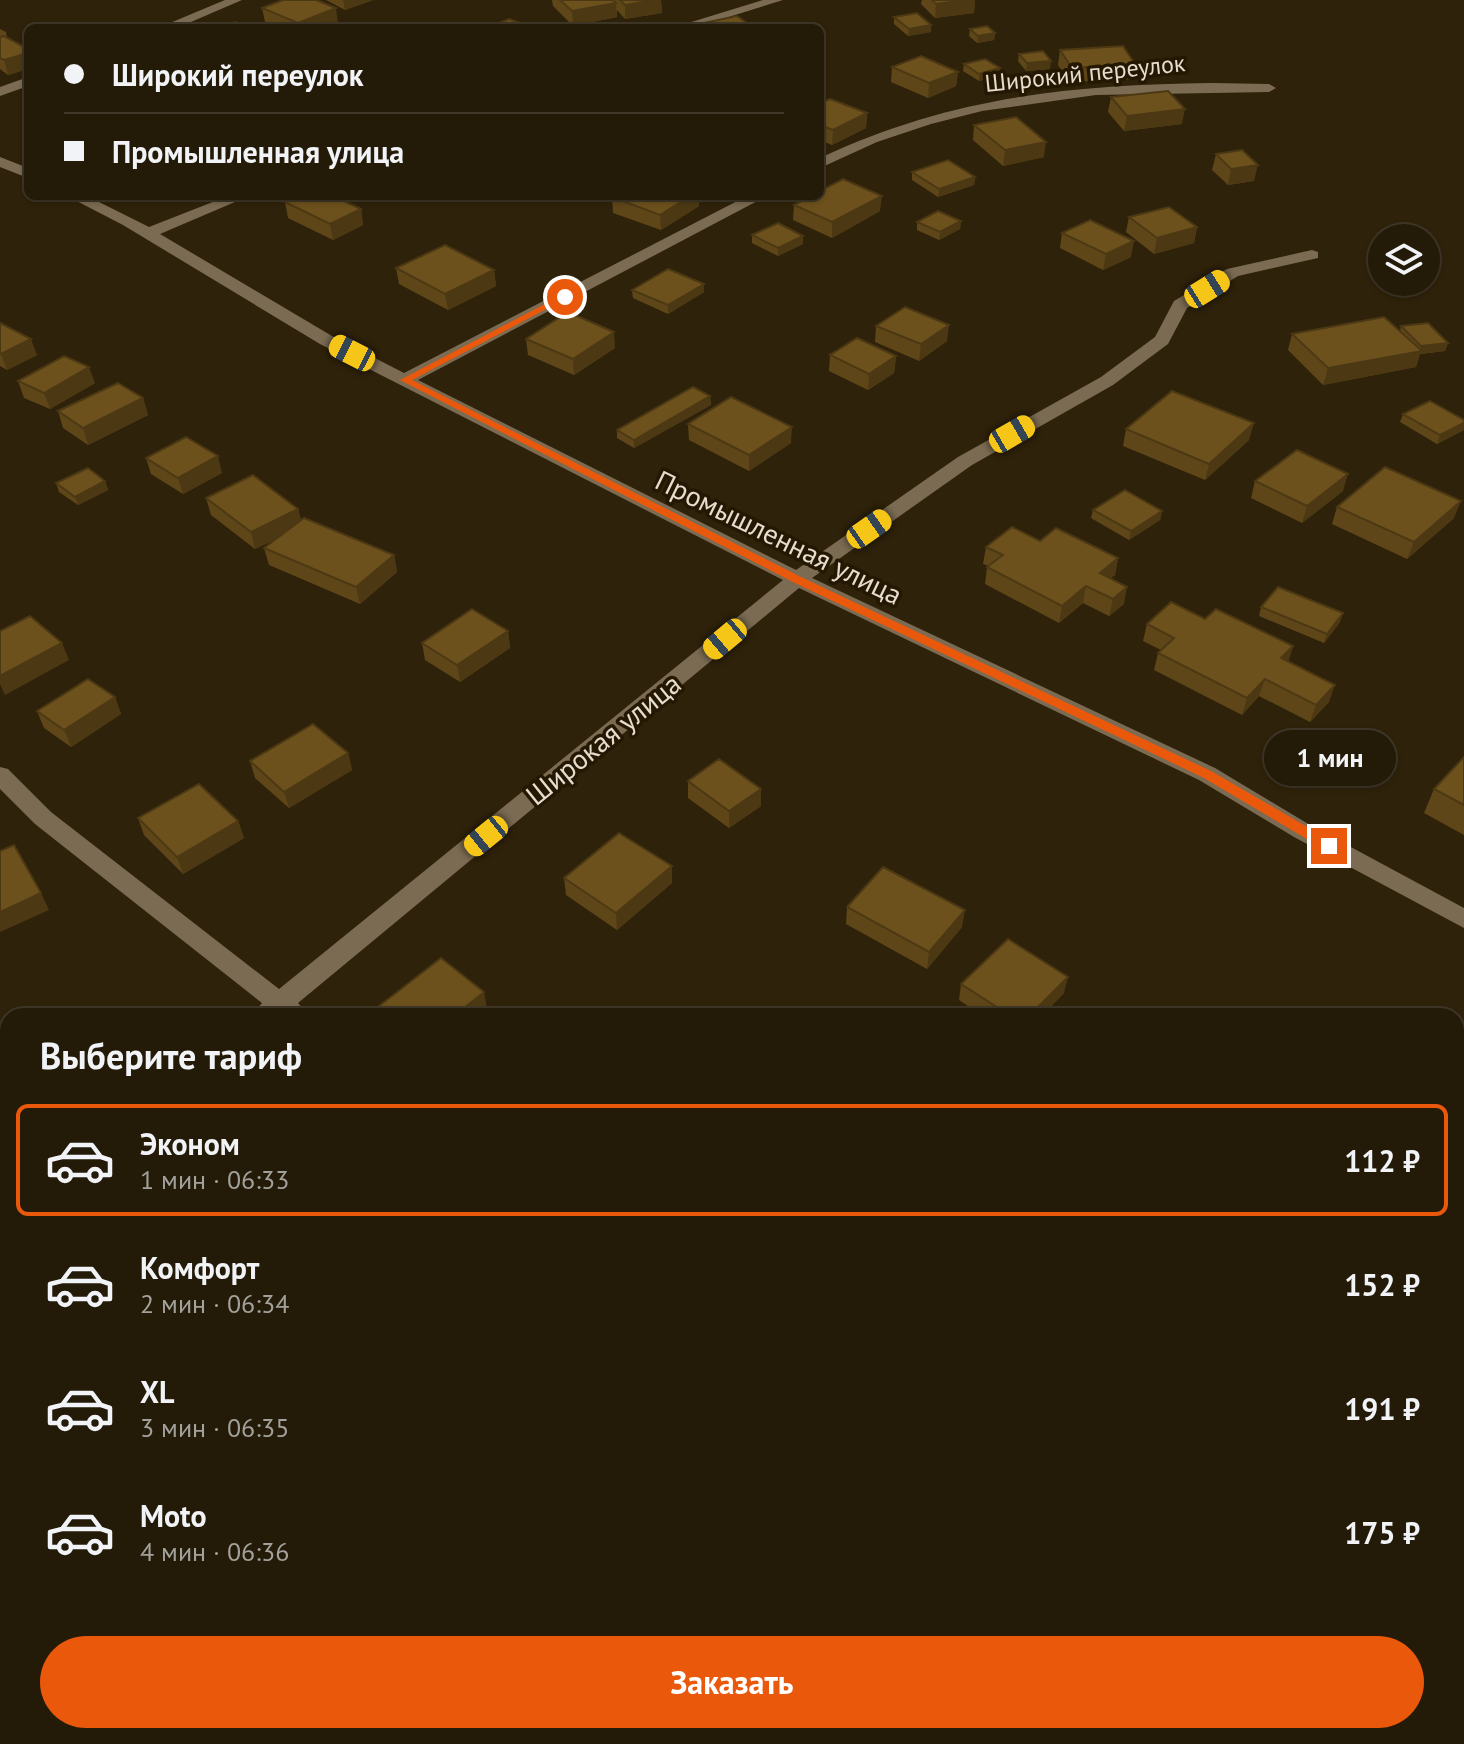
<!DOCTYPE html>
<html lang="ru">
<meta charset="utf-8">
<style>
body{margin:0;font-family:"PT Sans",sans-serif;background:#2b2312;color:#f1f3f6;height:100vh;display:flex;flex-direction:column;font-size:30px;white-space:nowrap}
*{box-sizing:border-box;margin:0}
p{font-size:26px;color:#a3a19c}
.icon{flex:none;width:44px;height:44px;fill:none;stroke:currentColor;stroke-width:2;stroke-linecap:round;stroke-linejoin:round}
.map{position:relative;flex:1;overflow:hidden}
.sheet{position:absolute;left:0px;top:1008px;width:1464px;height:736px;display:flex;flex-direction:column;background:#231a08;border-radius:24px 24px 0 0;box-shadow:0 2px 6px #0004,0 0 0 2px #403829}
.sheet>*{flex:none}
.hud{position:absolute;left:24px;top:24px;width:800px;height:176px;border-radius:12px;box-shadow:0 2px 6px #0004,0 0 0 2px #403829;display:grid;align-content:center;height:176px;padding:0 40px;background:#231a08}
.controls{position:absolute;left:1368px;top:224px;display:grid;gap:16px}
.controls a{display:grid;place-items:center;width:72px;height:72px;border-radius:50%;background:#231a08;box-shadow:0 2px 6px #0004,0 0 0 2px #403829;font-size:40px}
.end{position:absolute;width:36px;height:36px;margin:-18px;border:10px solid #ea580c;background:#fff;box-shadow:0 0 0 4px #fff}
.from{border-radius:50%}
.bubble{position:absolute;height:56px;border-radius:28px;background:#231a08;box-shadow:0 2px 6px #0004,0 0 0 2px #403829;font-size:26px;font-weight:700;line-height:56px;text-align:center}
.car{position:absolute;width:24px;height:48px;margin:-24px -12px;border-radius:10px;box-shadow:0 0 6px 2px #0007;background:linear-gradient(#f5c518 24%,#345 0 40%,#f5c518 0 76%,#345 0 86%,#f5c518 0)}
.hud b{display:flex;align-items:center;gap:28px;height:76px;font-size:30px}
.hud b+b{border-top:2px solid #403829}
.hud i{width:20px;height:20px;background:#f1f3f6}
ul{padding:0;list-style:none}
li{display:flex;align-items:center;gap:24px;height:112px;margin:0 16px 12px;padding:0 24px;border:4px solid transparent;border-radius:12px}
li div{flex:1}
li b{display:block;font-size:30px}
li em{font-style:normal;font-weight:700}
li.selected{border-color:#ea580c}
li>.icon{width:72px;height:72px;stroke-width:1.5}
h2{padding:0 40px;font-size:36px;line-height:96px}
.cta{display:flex;gap:16px;margin-top:auto;padding:16px 40px}
.cta a{flex:1;height:92px;border-radius:48px;background:#ea580c;color:#fff;font-size:32px;font-weight:700;line-height:92px;text-align:center}
.map>svg:first-child{display:block}
.lines{fill:none;stroke-linecap:round;stroke-linejoin:round}
.lane{fill:#7b6b52;fill-rule:evenodd}
.street{fill:#7b6b52;fill-rule:evenodd}
.wall{fill:#5e4619}
.shaded-wall{fill:#4c3914}
.building{fill:#6d511d;stroke:#4c3914;stroke-width:2}
.route{fill:#ea580c}
.labels{text-anchor:middle;dominant-baseline:central;stroke-width:7;stroke-linejoin:round;paint-order:stroke}
.far-street-label{font-size:24px;fill:#e6ddcf;stroke:#251802}
.street-label{font-size:28px;fill:#e6ddcf;stroke:#251802}
</style>
<div class="map">
<svg width="1464" height="1744" viewBox="0 0 1464 1744">
<rect width="100%" height="100%" fill="#2f220a"/>
<g class="lines">
<path class="lane" d="M737,1736h36l-2,8h-36z"/>
<g class="street">
<path d="M225,0h17l-65,28h-19z"/>
<path d="M763,0h20l-90,28h-21z"/>
<path d="M28,77v9l-28,10v-9z"/>
<path d="M1211,83l58,1 7,4 -7,4 -173,3 -114,16 -51,13 -54,18 -57,26v-10c130,-61 249,-73 391,-75z"/>
<path d="M0,157l28,11v10l-28,-11z"/>
<path d="M67,196h20l62,31 79,-31h21l-89,38 172,102 72,37 343,-177h20l-349,184 378,190 162,-113 143,-80 54,-40 19,-36 53,-32 85,-19 6,2v6l-80,18 -51,32 -19,36 -55,41 -141,80 -160,113 403,190 95,57 154,83v20l-170,-91 -95,-57 -400,-192 -501,415 11,13h-58l11,-13 -227,-179 -35,-35v-22l8,2 43,43 228,177 504,-409 -463,-236 -197,-119z"/>
<path d="M8,1178v26l-8,3v-26z"/>
<path d="M955,1736h39l4,8h-39z"/>
</g>
</g>
<g class="wall">
<path d="M326,0h47l-28,10z"/>
<path d="M552,0h109l1,13 -37,6 -8,-9v7l-44,9 -20,-20z"/>
<path d="M922,0h53l-1,13 -39,5 -14,-14z"/>
<path d="M262,8l76,15 -13,5h-46l-14,-6z"/>
<path d="M894,17l37,8v7l-23,4 -14,-12z"/>
<path d="M0,29l6,3 1,6 21,11v20l-20,6 -8,-6z"/>
<path d="M970,29l25,4 -1,7 -17,3 -8,-7z"/>
<path d="M1060,50l75,14 -2,15 -64,3 -11,-17z"/>
<path d="M1019,54l31,15 -24,2 -8,-10z"/>
<path d="M964,64l35,12 -20,5 -16,-10z"/>
<path d="M892,67l66,5 -2,14 -28,12 -37,-16z"/>
<path d="M1111,97l71,27 -58,7 -16,-19z"/>
<path d="M820,103l47,10 -1,15 -34,17 -12,-5z"/>
<path d="M974,125l70,32 -41,9 -30,-26z"/>
<path d="M1216,154l38,27 -26,4 -16,-15z"/>
<path d="M912,172l63,5 -1,8 -36,12 -26,-17z"/>
<path d="M612,197l87,9 -38,24 -48,-17z"/>
<path d="M285,202l76,7 2,16 -30,15 -45,-22z"/>
<path d="M794,205l86,6 -48,27 -39,-18z"/>
<path d="M1129,217l68,10 -3,16 -40,11 -28,-22z"/>
<path d="M961,221l-1,8 -21,11 -22,-10v-8z"/>
<path d="M1062,233l69,24 -28,13 -43,-22z"/>
<path d="M752,235l51,9 -25,12 -26,-13z"/>
<path d="M396,268l98,2 2,16 -48,24 -49,-26z"/>
<path d="M704,284v8l-36,22 -35,-16 -1,-8z"/>
<path d="M0,323l37,32 -30,15 -7,-4z"/>
<path d="M876,326l71,15 -28,20 -44,-19z"/>
<path d="M1401,326l47,17 -3,8 -25,3 -4,13 -93,18 -35,-35 4,-16 108,-3z"/>
<path d="M526,339l89,9 -41,27 -46,-20z"/>
<path d="M830,355l66,1 -2,17 -26,17 -39,-19z"/>
<path d="M18,381l77,2 -45,26 -26,-11z"/>
<path d="M710,396l1,9 -77,43 -17,-10v-8z"/>
<path d="M143,398l5,17 -60,30 -25,-17 -5,-17z"/>
<path d="M1403,414l61,16 -27,14 -37,-22z"/>
<path d="M688,424l103,19 -42,28 -60,-31z"/>
<path d="M1126,429l123,11 -44,40 -82,-34z"/>
<path d="M146,458l76,15 -39,21 -32,-20z"/>
<path d="M105,481l3,9 -30,15 -19,-13 -3,-9z"/>
<path d="M1255,481l88,10 -41,32 -51,-25z"/>
<path d="M206,498l92,11 3,11 93,35 3,17 -37,32 -91,-39 -5,-17 12,-9 -21,10 -44,-34z"/>
<path d="M1337,507l117,11 -47,41 -75,-35z"/>
<path d="M1093,510l69,1 -2,9 -31,20 -38,-22z"/>
<path d="M1040,541l78,17 -3,17 -4,3 13,26 -15,12 -26,-13 -24,20 -74,-39 2,-17 2,-1 -6,-2 3,-17z"/>
<path d="M1261,607l79,15 -16,21 -65,-27z"/>
<path d="M1205,619l88,27 -5,16 41,40 -19,20 -51,-26 -17,19 -88,-45 4,-17 3,-3 -18,-9 4,-17z"/>
<path d="M508,631l2,17 -50,34 -35,-22 -3,-17z"/>
<path d="M115,697l6,17 -50,33 -27,-19 -7,-17z"/>
<path d="M348,753l4,17 -63,38 -34,-30 -5,-17z"/>
<path d="M1464,757v78l-40,-22 10,-24z"/>
<path d="M688,781l73,8v17l-32,22 -41,-30z"/>
<path d="M138,818l100,3 6,17 -61,36 -39,-39z"/>
<path d="M672,866v17l-55,47 -51,-35 -2,-17z"/>
<path d="M847,907l115,20 -35,42 -81,-45z"/>
<path d="M961,984l103,9 -22,23h-59l-24,-16z"/>
<path d="M1456,1225l8,5v93l-8,-5z"/>
<path d="M1277,1736h33l-6,8h-17z"/>
<path d="M1423,1736h33l8,8h-46z"/>
</g>
<g class="shaded-wall">
<path d="M343,0h30l-28,10z"/>
<path d="M655,0h6l1,13 -37,6v-14z"/>
<path d="M967,0h8l-1,13 -39,5 1,-14z"/>
<path d="M616,3l1,14 -44,9 -1,-15z"/>
<path d="M336,8l2,15 -13,5h-26l-1,-5z"/>
<path d="M931,25v7l-23,4 1,-7z"/>
<path d="M995,33l-1,7 -17,3 1,-7z"/>
<path d="M28,53v16l-20,6 -4,-15z"/>
<path d="M1051,61l-1,8 -24,2 1,-8z"/>
<path d="M1000,68l-1,8 -20,5v-7z"/>
<path d="M958,72l-2,14 -28,12 1,-15z"/>
<path d="M1185,109l-3,15 -58,7 3,-15z"/>
<path d="M867,113l-1,15 -34,17 1,-15z"/>
<path d="M1046,142l-2,15 -41,9 2,-16z"/>
<path d="M1258,165l-4,16 -26,4 3,-16z"/>
<path d="M975,177l-1,8 -36,12 1,-8z"/>
<path d="M690,196h9v10l-38,24 -1,-15z"/>
<path d="M882,196l-2,15 -48,27v-16z"/>
<path d="M361,209l2,16 -30,15 -3,-16z"/>
<path d="M961,221l-1,8 -21,11 1,-8z"/>
<path d="M1197,227l-3,16 -40,11 3,-16z"/>
<path d="M803,236v8l-25,12v-8z"/>
<path d="M1134,241l-3,16 -28,13 3,-16z"/>
<path d="M494,270l2,16 -48,24 -3,-16z"/>
<path d="M704,284v8l-36,22v-9z"/>
<path d="M949,325l-2,16 -28,20 2,-17z"/>
<path d="M614,332l1,16 -41,27 -1,-16z"/>
<path d="M31,339l6,16 -30,15 -6,-16z"/>
<path d="M1448,343l-3,8 -25,3 -4,13 -93,18 5,-17 91,-17 2,-5z"/>
<path d="M896,356l-2,17 -26,17 1,-16z"/>
<path d="M89,367l6,16 -45,26 -6,-16z"/>
<path d="M710,396l1,9 -77,43v-8z"/>
<path d="M143,398l5,17 -60,30 -5,-17z"/>
<path d="M1254,423l-5,17 -44,40 4,-16z"/>
<path d="M1464,423v7l-27,14 3,-9z"/>
<path d="M792,427l-1,16 -42,28v-16z"/>
<path d="M218,456l4,17 -39,21 -5,-16z"/>
<path d="M1348,474l-5,17 -41,32 5,-17z"/>
<path d="M105,481l3,9 -30,15 -3,-8z"/>
<path d="M1461,501l-7,17 -47,41 7,-17z"/>
<path d="M298,509l4,17 -47,23 -4,-17z"/>
<path d="M1162,511l-2,9 -31,20 2,-9z"/>
<path d="M394,555l3,17 -37,32 -4,-17z"/>
<path d="M1118,558l-3,17 -18,15 3,-17z"/>
<path d="M1086,586l-3,17 -24,20 3,-17z"/>
<path d="M1127,587l-3,17 -15,12 4,-17z"/>
<path d="M1343,613l-3,9 -16,21 3,-9z"/>
<path d="M508,631l2,17 -50,34 -3,-17z"/>
<path d="M62,643l7,17 -64,35 -5,-11v-8z"/>
<path d="M1293,646l-5,17 -7,-5z"/>
<path d="M1265,679l-6,17 -17,19 5,-17z"/>
<path d="M1335,685l-6,17 -19,20 6,-17z"/>
<path d="M115,697l6,17 -50,33 -7,-17z"/>
<path d="M348,753l4,17 -63,38 -5,-16z"/>
<path d="M761,789v17l-32,22v-17z"/>
<path d="M238,821l6,17 -61,36 -6,-17z"/>
<path d="M672,866v17l-55,47 -1,-17z"/>
<path d="M41,893l8,17 -49,22v-20z"/>
<path d="M965,910l-3,17 -35,42 2,-17z"/>
<path d="M1068,977l-4,16 -22,23h-13z"/>
<path d="M484,992l3,16 -9,8h-24z"/>
<path d="M130,1736h21l-8,8h-21z"/>
</g>
<g class="building">
<path d="M283,0h33l20,8 -38,15 -36,-15z"/>
<path d="M560,0h53l3,3 -44,8z"/>
<path d="M620,0h35l-30,5z"/>
<path d="M932,0h35l-31,4z"/>
<path d="M917,13l14,12 -22,4 -15,-12z"/>
<path d="M737,16l17,12h-56l-4,-3z"/>
<path d="M509,19l24,9h-47z"/>
<path d="M235,22l15,6h-31z"/>
<path d="M987,26l8,7 -17,3 -8,-7z"/>
<path d="M4,36l24,13v4l-24,7 -4,-2v-21z"/>
<path d="M1123,46l12,18 -63,4 -12,-18z"/>
<path d="M1043,51l8,10 -24,2 -8,-9z"/>
<path d="M921,56l37,16 -29,11 -37,-16z"/>
<path d="M985,59l15,9 -21,6 -15,-10z"/>
<path d="M1168,91l17,18 -58,7 -16,-19z"/>
<path d="M830,99l37,14 -34,17 -13,-5v-22z"/>
<path d="M1016,117l30,25 -41,8 -31,-25z"/>
<path d="M1242,150l16,15 -27,4 -15,-15z"/>
<path d="M948,160l27,17 -36,12 -27,-17z"/>
<path d="M843,179l39,17 -50,26 -38,-17 17,-9h9v-5z"/>
<path d="M298,196h35l28,13 -31,15 -45,-22z"/>
<path d="M615,196h75l-30,19 -48,-18z"/>
<path d="M1169,207l28,20 -40,11 -28,-21z"/>
<path d="M938,211l23,10 -21,11 -23,-10z"/>
<path d="M1090,220l44,21 -28,13 -44,-21z"/>
<path d="M778,223l25,13 -25,12 -26,-13z"/>
<path d="M445,245l49,25 -49,24 -49,-26z"/>
<path d="M668,269l36,15 -36,21 -36,-15z"/>
<path d="M905,307l44,18 -28,19 -45,-18z"/>
<path d="M568,312l46,20 -41,27 -47,-20z"/>
<path d="M1384,317l38,34 -94,17 -36,-34z"/>
<path d="M0,323l31,16 -30,15 -1,-1z"/>
<path d="M1428,323l20,20 -27,3 -20,-20z"/>
<path d="M857,338l39,18 -27,18 -39,-19z"/>
<path d="M64,356l25,11 -45,26 -26,-12z"/>
<path d="M118,383l25,15 -60,30 -25,-17z"/>
<path d="M693,387l17,9 -76,44 -17,-10z"/>
<path d="M1172,391l82,32 -45,41 -83,-35z"/>
<path d="M731,397l61,30 -43,28 -61,-31z"/>
<path d="M1430,401l34,19v3l-24,12 -37,-21z"/>
<path d="M186,437l32,19 -40,22 -32,-20z"/>
<path d="M1297,450l51,24 -41,32 -52,-25z"/>
<path d="M1385,467l76,34 -47,41 -77,-35z"/>
<path d="M88,468l17,13 -30,16 -19,-14z"/>
<path d="M253,475l45,34 -47,23 -45,-34z"/>
<path d="M1125,490l37,21 -31,20 -38,-21z"/>
<path d="M304,518l90,37 -38,32 -92,-39z"/>
<path d="M1012,527l28,14 16,-13 62,30 -18,15 27,14 -14,12 -27,-13 -24,20 -75,-39 16,-12 -17,-8z"/>
<path d="M1278,587l65,26 -16,21 -66,-27z"/>
<path d="M1171,602l34,17 11,-10 77,37 -12,12 54,27 -19,20 -51,-26 -18,19 -89,-45 16,-15 -27,-14z"/>
<path d="M472,609l36,22 -51,34 -35,-22z"/>
<path d="M30,616l32,27 -62,33v-45z"/>
<path d="M88,679l27,18 -51,33 -27,-19z"/>
<path d="M313,724l35,29 -64,39 -34,-31z"/>
<path d="M1464,757v48l-30,-16z"/>
<path d="M719,759l42,30 -32,22 -41,-30z"/>
<path d="M199,784l39,37 -61,36 -39,-39z"/>
<path d="M619,833l53,33 -56,47 -52,-35z"/>
<path d="M14,845l27,48 -41,19v-61z"/>
<path d="M883,867l82,43 -36,42 -82,-45z"/>
<path d="M1008,939l60,38 -39,39h-18l-50,-32z"/>
<path d="M441,958l43,34 -30,24h-81l-3,-3z"/>
<path d="M1456,1225l8,5v71l-8,-5z"/>
<path d="M8,1727v9h122l-8,8h-120l-2,-3v-6z"/>
<path d="M1456,1733l8,6v5h-41l5,-8h28z"/>
<path d="M1299,1736h11l-4,6z"/>
</g>
<path class="route" d="M562,295l7,2 -157,83 389,197 410,194 122,71v7h-9l-122,-72 -409,-195 -393,-202z"/>
<g class="labels">
<g class="far-street-label">
<text transform="translate(1085 73) rotate(-6)">Широкий переулок</text>
</g>
<g class="street-label">
<text transform="translate(779 537) rotate(26)">Промышленная улица</text>
<text transform="translate(603 739) rotate(-39)">Широкая улица</text>
</g>
</g>
</svg>
<div class="controls">
<a><svg class="icon" aria-label="layers" viewBox="0 0 24 24"><path d="M12 4l9 5-9 5-9-5zM3 14l9 5 9-5"/></svg></a>
</div>
<i class="end from" style="left:565px;top:297px"></i>
<i class="end" style="left:1329px;top:846px"></i>
<div class="bubble" style="left:1264px;top:730px;width:132px">1 мин</div>
<i class="car" style="left:1207px;top:289px;rotate:58deg"></i>
<i class="car" style="left:352px;top:353px;rotate:297deg"></i>
<i class="car" style="left:1012px;top:434px;rotate:60deg"></i>
<i class="car" style="left:869px;top:529px;rotate:55deg"></i>
<i class="car" style="left:725px;top:639px;rotate:230deg"></i>
<i class="car" style="left:486px;top:836px;rotate:231deg"></i>
<div class="hud">
<b><i class="from"></i>Широкий переулок</b>
<b><i></i>Промышленная улица</b>
</div>
<section class="sheet">
<h2>Выберите тариф</h2>
<ul>
<li class="selected"><svg class="icon" aria-label="car" viewBox="0 0 24 24"><path d="M5 17H2v-5l4-1 3-4h7l3 4 3 1v5h-3M9 17h6M6 11h13"/><circle cx="7" cy="17" r="2"/><circle cx="17" cy="17" r="2"/></svg><div><b>Эконом</b><p>1 мин · 06:33</p></div><em>112 ₽</em></li>
<li><svg class="icon" aria-label="car" viewBox="0 0 24 24"><path d="M5 17H2v-5l4-1 3-4h7l3 4 3 1v5h-3M9 17h6M6 11h13"/><circle cx="7" cy="17" r="2"/><circle cx="17" cy="17" r="2"/></svg><div><b>Комфорт</b><p>2 мин · 06:34</p></div><em>152 ₽</em></li>
<li><svg class="icon" aria-label="car" viewBox="0 0 24 24"><path d="M5 17H2v-5l4-1 3-4h7l3 4 3 1v5h-3M9 17h6M6 11h13"/><circle cx="7" cy="17" r="2"/><circle cx="17" cy="17" r="2"/></svg><div><b>XL</b><p>3 мин · 06:35</p></div><em>191 ₽</em></li>
<li><svg class="icon" aria-label="car" viewBox="0 0 24 24"><path d="M5 17H2v-5l4-1 3-4h7l3 4 3 1v5h-3M9 17h6M6 11h13"/><circle cx="7" cy="17" r="2"/><circle cx="17" cy="17" r="2"/></svg><div><b>Moto</b><p>4 мин · 06:36</p></div><em>175 ₽</em></li>
</ul>
<div class="cta"><a>Заказать</a></div>
</section>
</div>
